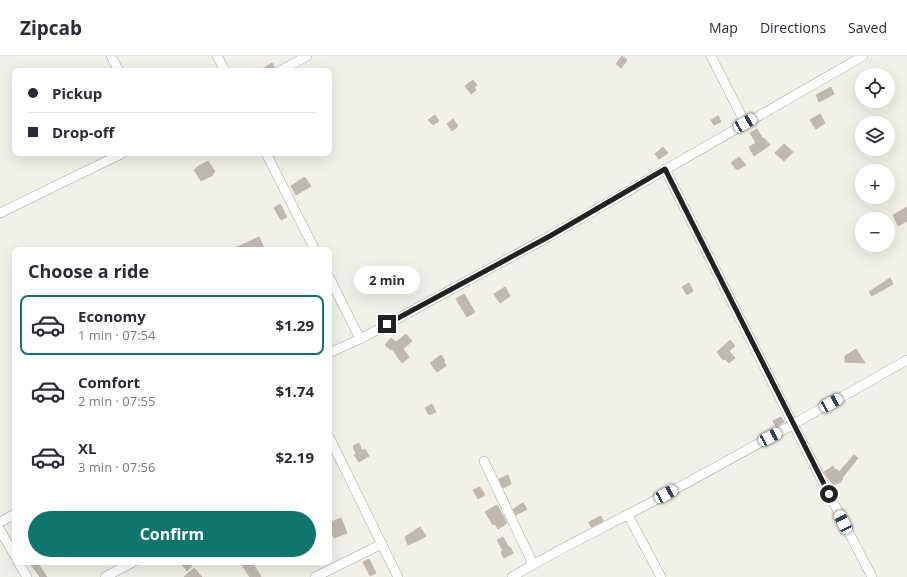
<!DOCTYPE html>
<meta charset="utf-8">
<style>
body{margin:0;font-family:"Open Sans",sans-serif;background:#f7f7f7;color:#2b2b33;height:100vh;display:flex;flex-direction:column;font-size:15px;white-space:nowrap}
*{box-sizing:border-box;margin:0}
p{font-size:13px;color:#7c7c81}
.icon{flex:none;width:22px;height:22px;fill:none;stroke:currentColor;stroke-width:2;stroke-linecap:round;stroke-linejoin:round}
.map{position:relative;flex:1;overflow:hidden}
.panel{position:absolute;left:12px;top:191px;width:320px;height:318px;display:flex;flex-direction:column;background:#fff;border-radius:8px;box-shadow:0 4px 16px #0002}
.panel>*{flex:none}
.guide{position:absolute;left:12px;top:12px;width:320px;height:88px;border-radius:8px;box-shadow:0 4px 16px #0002;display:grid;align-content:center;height:88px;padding:0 16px;background:#fff}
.controls{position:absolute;left:855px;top:12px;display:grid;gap:8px}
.controls a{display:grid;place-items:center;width:40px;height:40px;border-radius:50%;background:#fff;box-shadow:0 4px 16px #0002;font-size:20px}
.end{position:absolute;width:18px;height:18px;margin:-9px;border:5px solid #222;background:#fff;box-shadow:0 0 0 2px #fff}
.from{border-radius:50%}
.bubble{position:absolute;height:28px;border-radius:14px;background:#fff;box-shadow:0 4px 16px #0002;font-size:13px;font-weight:700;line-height:28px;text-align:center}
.car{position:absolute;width:12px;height:24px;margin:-12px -6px;border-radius:5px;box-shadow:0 0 3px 1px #0007;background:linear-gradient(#fff 24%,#345 0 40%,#fff 0 76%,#345 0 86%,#fff 0)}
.guide b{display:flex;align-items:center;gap:14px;height:38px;font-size:15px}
.guide b+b{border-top:1px solid #e1e1e2}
.guide i{width:10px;height:10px;background:#2b2b33}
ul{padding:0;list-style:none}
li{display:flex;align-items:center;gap:12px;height:60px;margin:0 8px 6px;padding:0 8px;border:2px solid transparent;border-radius:8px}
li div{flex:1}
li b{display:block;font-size:15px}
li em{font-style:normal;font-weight:700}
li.selected{border-color:#0f766e}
li>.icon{width:36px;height:36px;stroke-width:1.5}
h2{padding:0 16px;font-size:18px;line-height:48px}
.button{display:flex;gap:8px;margin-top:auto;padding:8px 16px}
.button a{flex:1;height:46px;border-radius:24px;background:#0f766e;color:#fff;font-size:16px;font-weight:700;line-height:46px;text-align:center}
header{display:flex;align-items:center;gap:24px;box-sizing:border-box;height:56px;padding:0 20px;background:#fff;border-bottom:1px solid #e1e1e2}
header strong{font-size:19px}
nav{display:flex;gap:22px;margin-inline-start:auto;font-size:14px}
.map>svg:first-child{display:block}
.building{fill:#bfb9b2;stroke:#c2b9ac}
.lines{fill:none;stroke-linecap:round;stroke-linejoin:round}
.minor-casing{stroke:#a6a6a6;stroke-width:10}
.minor{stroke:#fff;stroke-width:9}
.route{stroke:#222;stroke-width:5}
</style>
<header>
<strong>Zipcab</strong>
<nav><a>Map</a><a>Directions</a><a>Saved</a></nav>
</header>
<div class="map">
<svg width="907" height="521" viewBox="0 0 907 521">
<rect width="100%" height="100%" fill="#f1f0e9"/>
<g class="building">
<path d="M622,0l5,4 -6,8 -5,-4z"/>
<path d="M272,7l3,5 -1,3h-15z"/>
<path d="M473,24l4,5 -3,2 2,3 -5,4 -6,-8z"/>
<path d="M831,31l3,7 -15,8 -3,-7z"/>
<path d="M820,58l5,9 -9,6 -6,-9z"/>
<path d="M435,59l4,6 -6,4 -5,-5z"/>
<path d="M718,60l3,6 -7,3 -3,-5z"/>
<path d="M453,63l5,7 -6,5 -5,-7z"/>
<path d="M757,73l6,10 1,-1 6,7 -16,11 -5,-9 7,-4 -6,-10z"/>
<path d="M784,88l9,8 -9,9 -9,-8z"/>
<path d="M663,91l5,6 -9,6 -4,-5z"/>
<path d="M739,101l7,8 -9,5 -6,-7z"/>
<path d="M208,105l7,11 -2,1v2l-12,6 -7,-11 3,-2v-1z"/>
<path d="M305,121l6,9 -15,9 -5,-9z"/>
<path d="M280,148l7,13 -6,3 -7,-12z"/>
<path d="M907,151v14l-9,5 -5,-11z"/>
<path d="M259,181l6,13h-34z"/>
<path d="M890,222l3,6 -21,12 -3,-4z"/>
<path d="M689,227l4,8 -6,4 -5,-8z"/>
<path d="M505,231l5,9 -10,7 -6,-9z"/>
<path d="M464,238l11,18 -8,5 -11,-18z"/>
<path d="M406,278l6,7 -9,8 6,8 -7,6 -10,-14 -1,1 -6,-5 6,-7 5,4z"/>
<path d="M730,284l5,6 -6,5 6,7 -6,5 -4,-4 -2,1 -6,-8z"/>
<path d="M856,293l9,14 -20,-1v-6z"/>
<path d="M441,299l4,6 -1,1 2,4 -9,6 -7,-9z"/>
<path d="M432,348l4,8 -7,3 -4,-7z"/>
<path d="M781,361l3,5 -8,5 -3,-6z"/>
<path d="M359,387l3,8 3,-2 4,7 -10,6 -5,-7 2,-1 -3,-8z"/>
<path d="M854,399l4,3 -16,20 1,1 -2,1v2l-5,2h-1l-2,1 -9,-13 9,-6 2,4 2,-1 2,3z"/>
<path d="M508,419l3,9 -8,4 -4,-9z"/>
<path d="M480,431l5,8 -7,4 -5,-9z"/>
<path d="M523,447l4,6 -11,6 -3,-6z"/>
<path d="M497,449l10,18 -9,6 -3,-5 -2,1 -8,-13z"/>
<path d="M601,460l2,5 -12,6 -2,-5z"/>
<path d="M341,462l6,15 -13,5 -5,-11v-4z"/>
<path d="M420,471l6,9 -5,3 -13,6 -3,-8z"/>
<path d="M503,481l6,11 1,-1 3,6 -9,5 -3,-6 2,-1 -6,-11z"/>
<path d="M369,503l7,14 -6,3 -7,-14z"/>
<path d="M29,506h8l10,15h-7z"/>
<path d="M180,506h9l3,4 -5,5z"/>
<path d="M248,506h4l9,15h-11l-8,-12z"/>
<path d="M194,512l8,9h-18z"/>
</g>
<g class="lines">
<g class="minor-casing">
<g id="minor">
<path d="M111,0l8,15"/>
<path d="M217,0l8,15"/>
<path d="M711,0l34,67"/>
<path d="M280,15l27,-15"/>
<path d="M266,97l49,97"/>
<path d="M665,113l128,255 79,153"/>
<path d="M0,157l123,-60"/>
<path d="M329,221l31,62"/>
<path d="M329,297l31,-14 190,-103 313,-180"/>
<path d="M329,381l69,140"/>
<path d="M484,405l49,103"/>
<path d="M628,459l33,62"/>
<path d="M0,466l15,-8"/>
<path d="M0,474l15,26"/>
<path d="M18,506l9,15"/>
<path d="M105,521l28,-15"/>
<path d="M315,521l67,-33"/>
<path d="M512,521c44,-27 91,-49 136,-73 87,-47 173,-95 259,-144"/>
</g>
</g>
<use href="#minor" class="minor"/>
</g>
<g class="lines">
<path class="route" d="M387,268l163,-88 115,-67 164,325"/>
</g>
</svg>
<div class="controls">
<a><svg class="icon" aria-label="locate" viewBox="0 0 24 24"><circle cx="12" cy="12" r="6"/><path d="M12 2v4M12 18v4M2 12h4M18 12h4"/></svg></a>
<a><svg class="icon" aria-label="layers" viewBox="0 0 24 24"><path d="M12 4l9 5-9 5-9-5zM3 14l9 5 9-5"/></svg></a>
<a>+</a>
<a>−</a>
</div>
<i class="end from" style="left:829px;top:438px"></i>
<i class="end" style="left:387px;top:268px"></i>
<div class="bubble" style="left:354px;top:210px;width:66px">2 min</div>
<i class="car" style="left:745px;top:67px;rotate:60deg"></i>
<i class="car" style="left:831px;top:347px;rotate:61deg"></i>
<i class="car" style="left:770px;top:381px;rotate:62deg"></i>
<i class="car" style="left:666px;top:438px;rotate:61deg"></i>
<i class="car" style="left:843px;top:466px;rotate:333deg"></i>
<div class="guide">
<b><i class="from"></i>Pickup</b>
<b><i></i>Drop-off</b>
</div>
<section class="panel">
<h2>Choose a ride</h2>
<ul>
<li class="selected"><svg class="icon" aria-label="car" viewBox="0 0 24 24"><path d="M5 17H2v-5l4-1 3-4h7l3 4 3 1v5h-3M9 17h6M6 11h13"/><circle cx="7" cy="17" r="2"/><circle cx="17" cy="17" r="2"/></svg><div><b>Economy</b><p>1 min · 07:54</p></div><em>$1.29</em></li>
<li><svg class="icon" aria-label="car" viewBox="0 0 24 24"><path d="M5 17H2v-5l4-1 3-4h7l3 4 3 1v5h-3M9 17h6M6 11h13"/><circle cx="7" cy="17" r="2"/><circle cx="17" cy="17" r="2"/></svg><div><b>Comfort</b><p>2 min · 07:55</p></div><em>$1.74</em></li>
<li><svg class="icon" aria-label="car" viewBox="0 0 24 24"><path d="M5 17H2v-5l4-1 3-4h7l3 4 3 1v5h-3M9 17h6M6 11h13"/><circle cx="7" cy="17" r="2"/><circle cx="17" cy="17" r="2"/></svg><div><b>XL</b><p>3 min · 07:56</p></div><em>$2.19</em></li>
</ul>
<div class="button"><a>Confirm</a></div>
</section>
</div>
